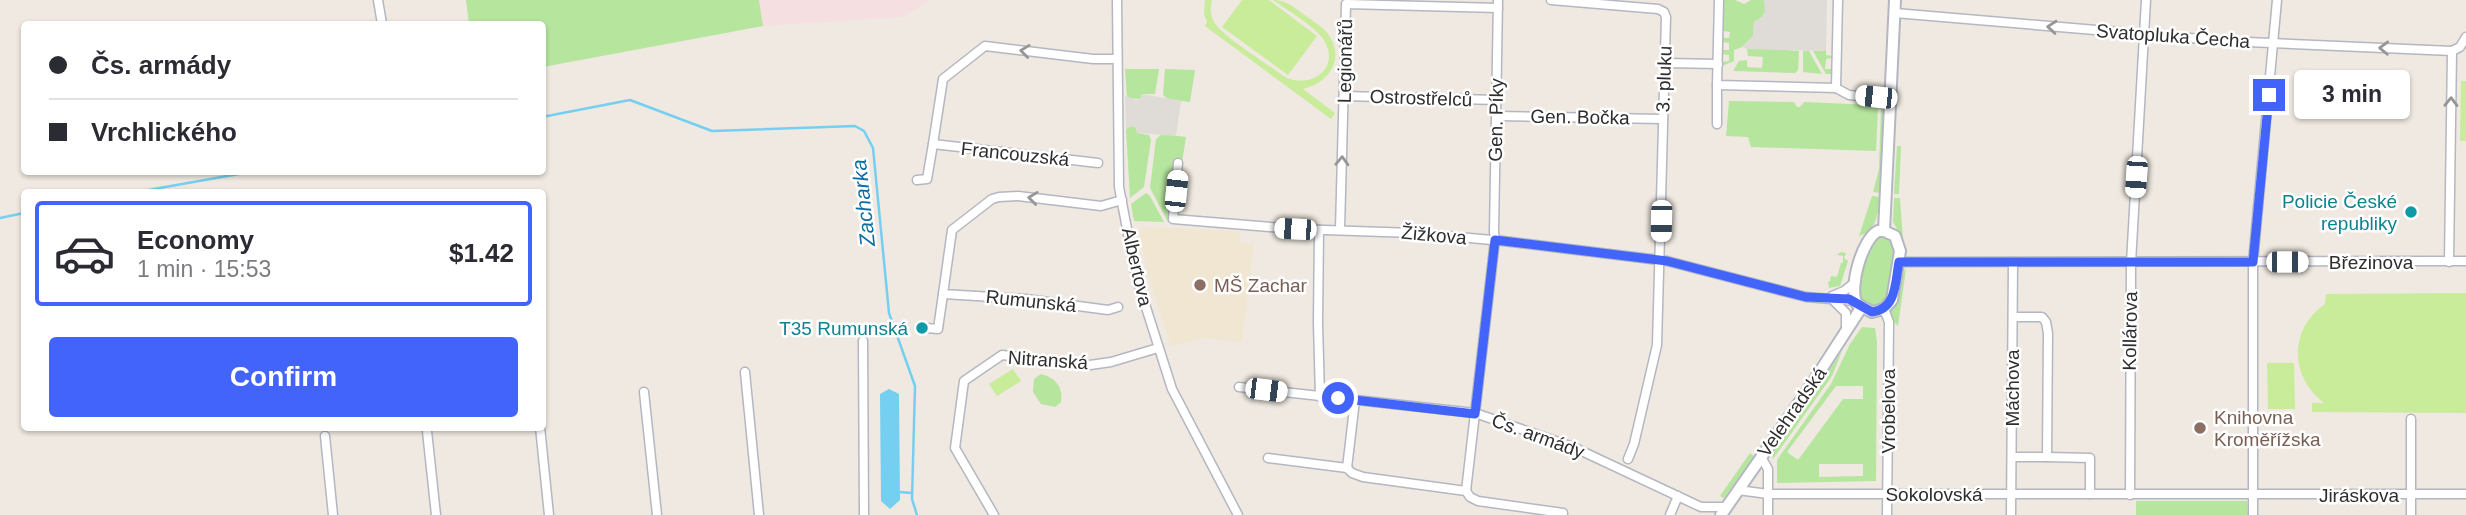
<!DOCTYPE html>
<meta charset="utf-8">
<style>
body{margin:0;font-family:Arial,sans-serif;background:#f7f7f7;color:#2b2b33;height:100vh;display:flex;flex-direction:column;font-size:26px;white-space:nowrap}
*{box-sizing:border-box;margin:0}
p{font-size:23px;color:#7c7c81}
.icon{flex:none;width:38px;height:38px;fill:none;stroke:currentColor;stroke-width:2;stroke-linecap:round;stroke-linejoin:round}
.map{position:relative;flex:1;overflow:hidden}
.drawer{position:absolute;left:21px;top:189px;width:525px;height:242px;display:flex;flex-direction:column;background:#fff;border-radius:7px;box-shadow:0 2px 5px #0004}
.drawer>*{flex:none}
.banner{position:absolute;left:21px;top:21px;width:525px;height:154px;border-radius:7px;box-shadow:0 2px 5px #0004;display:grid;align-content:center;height:154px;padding:0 28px;background:#fff}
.end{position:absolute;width:32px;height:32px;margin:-16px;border:9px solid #4264fb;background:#fff;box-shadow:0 0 0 4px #fff}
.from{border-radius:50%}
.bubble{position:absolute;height:49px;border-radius:7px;background:#fff;box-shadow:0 2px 5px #0004;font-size:23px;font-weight:700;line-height:49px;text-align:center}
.car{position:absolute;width:21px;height:42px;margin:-21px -10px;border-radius:9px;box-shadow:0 0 5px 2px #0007;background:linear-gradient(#fff 24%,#345 0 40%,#fff 0 76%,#345 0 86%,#fff 0)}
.banner b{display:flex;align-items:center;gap:24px;height:66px;font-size:26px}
.banner b+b{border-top:2px solid #e1e1e2}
.banner i{width:18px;height:18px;background:#2b2b33}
ul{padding:12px 0 0;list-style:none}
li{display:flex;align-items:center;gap:21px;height:105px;margin:0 14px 10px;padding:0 14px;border:4px solid transparent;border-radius:7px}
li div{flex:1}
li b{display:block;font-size:26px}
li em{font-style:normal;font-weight:700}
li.active{border-color:#4264fb}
li>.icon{width:63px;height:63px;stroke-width:1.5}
.button{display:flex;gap:14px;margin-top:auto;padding:14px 28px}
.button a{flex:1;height:80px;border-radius:7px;background:#4264fb;color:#fff;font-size:28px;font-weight:700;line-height:80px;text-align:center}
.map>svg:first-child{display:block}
.education{fill:#f0e6d1}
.medical{fill:#f5dfe0}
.green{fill:#b6e59e;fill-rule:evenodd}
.pitch{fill:#c9ec9a}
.plaza{fill:#dfdcd8}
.water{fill:#75cff0}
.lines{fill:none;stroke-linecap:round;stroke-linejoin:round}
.stream{stroke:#75cff0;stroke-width:2.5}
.street-casing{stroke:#b4b7c1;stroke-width:11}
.secondary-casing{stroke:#b4b7c1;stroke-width:14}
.street{stroke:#fff;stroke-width:8}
.secondary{stroke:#fff;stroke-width:10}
.oneway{stroke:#969696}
.route{stroke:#4264fb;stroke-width:9}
.culture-dot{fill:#0f9aa8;stroke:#fff;stroke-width:2.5}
.education-dot{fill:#8d6e63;stroke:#fff;stroke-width:2.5}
.labels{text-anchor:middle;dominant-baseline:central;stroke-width:5;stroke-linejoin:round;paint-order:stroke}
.street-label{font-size:19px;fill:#2e2e2e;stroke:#fff}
.culture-label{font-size:19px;fill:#0d838f;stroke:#fff;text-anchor:end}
.education-label{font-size:19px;fill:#785e54;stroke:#fff;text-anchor:start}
.water-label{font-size:21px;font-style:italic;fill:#0d6fa3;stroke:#fff}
</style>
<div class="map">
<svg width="2466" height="515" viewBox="0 0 2466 515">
<rect width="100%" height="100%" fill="#efe9e1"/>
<path class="education" d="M1142,227l96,4 2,4 -1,7 15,2 -12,98 -40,-4 -31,9 -24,-76 -8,-41z"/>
<path class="medical" d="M759,0h171l-28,17 -139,9z"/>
<g class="green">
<path d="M466,0h293l4,26 -220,41 -1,-43h-73z"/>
<path d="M1724,0h11l9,4 7,-4h13c4,10 0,18 -10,22l-1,14 -11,11 -8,3v11l-12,5v-4l7,-1v-6l-7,-1v-4h7v-7l-7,-1 1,-4h6l1,-6 -7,-1z"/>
<path d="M1754,48l45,3 -1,19 -3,3 -62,-2 6,-10 8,-1v7l15,1 1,-11 -15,-1 -1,-7z"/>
<path d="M1808,50l1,1 13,23 -19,-2v-21z"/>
<path d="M1813,51h13v4l6,1v2l-6,1 -1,10h7v5h-6z"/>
<path d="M1125,69h34l-4,25h-13l-2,5 -13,-1z"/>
<path d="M1165,69l30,1 -5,32 -22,-3 -5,-4z"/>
<path d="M1729,101l65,1 3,5h3l4,-5 70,3 4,3 -2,43 -125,-4 -3,-10 -22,-1z"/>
<path d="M1881,106l4,7 -4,80 -8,-1 6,-23z"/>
<path d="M1129,126l7,1 1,6 12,2 2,5 -7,47 -14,11 -4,-69z"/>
<path d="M1162,134l24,3 -4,26h-4l-8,60 -2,-1 -18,-34 6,-49z"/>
<path d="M1897,146h4l-2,48h-5z"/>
<path d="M1146,193l4,3 14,26 -30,-1 -3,-17z"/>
<path d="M1872,196l8,1c-2,17 -3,33 -21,39z"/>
<path d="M1894,198h6l3,42 -10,-18z"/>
<path d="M1884,236l7,4c5,15 1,53 -10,64l-9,2 -10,-5 -4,-12 13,-45 8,-7z"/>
<path d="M1841,252l5,1 -2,5 4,3 -8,25 -11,2 -1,-6 2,-1 1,-5 6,1 4,-14h2v-7l-6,-1z"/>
<path d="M1905,269h1l-8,57 -5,-5 -3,-9z"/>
<path d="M1862,327l13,1 2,14 -1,139 -99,2v-23l54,-76 19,-40zM1836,386h27v13h-20l-45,61 -11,-8zM1819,464h44v12l-44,1z"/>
<path d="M1842,351l-10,25 -59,83 -1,-5z"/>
<path d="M1041,374c15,4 22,13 20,28l-6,5 -14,-3 -8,-12 1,-13z"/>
<path d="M1750,453l4,3 -30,42 -4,-2z"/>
<path d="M2136,501h111l1,14h-112z"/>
</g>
<g class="pitch">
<path d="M1205,0h7c-2,7 -2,15 2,22 9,15 55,43 71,55 24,12 55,-7 40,-35 -7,-14 -38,-32 -52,-42 14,0 22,8 33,16 8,6 19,12 24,21 15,25 -4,47 -27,52l32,24 -4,6 -126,-93 2,-4 -3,-8z"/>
<path d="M1242,0h27l48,36 -29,39 -66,-48z"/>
<path d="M2461,81h5v60h-6z"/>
<path d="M2466,293v120l-154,-1v-9h12c-35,-27 -35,-74 1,-99l1,-10z"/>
<path d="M2267,363h27l1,46h-27z"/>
<path d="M1013,369l8,12 -24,15 -8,-12z"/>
</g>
<g class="plaza">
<path d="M1764,0h63l-1,51 -79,-2 -5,-2 11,-11 1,-15 6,-2 5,-6z"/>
<path d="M1142,94l39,7 -5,35 -39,-3v-5l-5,-2 -6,3 -1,-33 12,4 3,-1z"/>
</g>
<path class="water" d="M889,389l10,5 1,106 -10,9 -9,-8 -1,-107z"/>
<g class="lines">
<g class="stream">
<path d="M542,117l88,-17 82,31 143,-5 9,5 9,17 16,165 26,73 -3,113 5,16"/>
<path d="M137,192l113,-20"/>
<path d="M0,218l24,-5"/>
<path d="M899,492l13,1"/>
</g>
<g class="street-casing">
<g id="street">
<path d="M378,0l4,24"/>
<path d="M1117,0l2,187 17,89 36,113 66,126"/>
<path d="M1551,0l107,9 6,3 2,5 -9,328 -23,99 -6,15"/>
<path d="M1719,0l-2,85 119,3 2,-88"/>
<path d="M1895,13l330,28 227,10"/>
<path d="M2452,51l8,-4 6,-10"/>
<path d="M1665,63l53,1"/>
<path d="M1717,85v39"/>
<path d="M1836,88l13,7 43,4"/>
<path d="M1344,96l153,4"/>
<path d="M1497,116l166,3"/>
<path d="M1098,163l-165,-19 10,-65 42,-33 108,13h24"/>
<path d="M1178,163l-5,56 122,10 119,4 89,8 164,20 139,36 49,4"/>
<path d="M917,180l10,-1 6,-35"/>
<path d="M1340,229l6,-225 152,4"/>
<path d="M1319,230l-1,93 2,74"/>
<path d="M1898,262l568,-1"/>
<path d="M2449,262l3,-211"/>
<path d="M1832,296l12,-5 10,-8"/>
<path d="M1832,299l14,14v15"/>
<path d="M1118,307l-10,3 -82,-11 -83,-5 9,-64 40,-31 7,-2 19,-1 83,10 21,-6"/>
<path d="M1884,309l5,13 -2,193"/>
<path d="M927,328l11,1 5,-35"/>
<path d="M863,341l1,174"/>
<path d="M745,372l14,143"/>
<path d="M1239,387l236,26 98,34 128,60h25"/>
<path d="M644,392l13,123"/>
<path d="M2411,419v96"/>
<path d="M540,427l9,88"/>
<path d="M427,431l9,84"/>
<path d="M325,436l8,79"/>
<path d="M1761,457l7,12v46"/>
<path d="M2012,457h35l1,-124 -2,-11 -4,-5h-29"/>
<path d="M2047,457l43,1v36"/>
<path d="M1268,458l79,10 5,5 11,4 103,14 4,6 8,4 85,12"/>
<path d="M1347,468l8,-68"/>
<path d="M1738,490l30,4h698"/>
<path d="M1466,491l29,-251 -1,-8 4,-232"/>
<path d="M2130,495l1,-232 15,-263"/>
<path d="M994,515l-39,-67 9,-67 38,-26 88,10 21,-3 47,-14"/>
<path d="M1670,515l8,-19"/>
<path d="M2011,515l2,-253"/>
<path d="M2253,515v-253l24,-262"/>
</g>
</g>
<g class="secondary-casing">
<g id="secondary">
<path d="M1878,231h6l11,5 5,15 -8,49 -8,9 -12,3 -15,-8c-9,-15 5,-65 21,-73z"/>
<path d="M1884,231l11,-231"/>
<path d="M1721,515l87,-125 53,-82"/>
</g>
</g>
<use href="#street" class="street"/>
<use href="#secondary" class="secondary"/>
</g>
<defs><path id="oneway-chevron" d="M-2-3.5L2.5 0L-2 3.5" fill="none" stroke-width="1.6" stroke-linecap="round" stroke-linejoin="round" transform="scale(1.75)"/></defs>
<g class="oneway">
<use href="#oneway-chevron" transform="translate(2052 27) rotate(-175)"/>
<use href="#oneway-chevron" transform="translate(2384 48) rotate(-178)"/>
<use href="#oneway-chevron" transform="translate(1025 51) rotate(-173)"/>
<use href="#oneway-chevron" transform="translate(2451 102) rotate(-89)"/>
<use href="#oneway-chevron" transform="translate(1342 161) rotate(-88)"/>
<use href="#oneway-chevron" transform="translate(1033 198) rotate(-173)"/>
</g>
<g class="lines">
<path class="route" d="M1338,398l137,16 20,-174 172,21 139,36 43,2 23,13c25,-3 23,-30 27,-50h354l16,-167"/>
</g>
<g class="culture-dot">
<circle cx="2411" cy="212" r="7"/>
<circle cx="922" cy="328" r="7"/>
</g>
<g class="education-dot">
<circle cx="1200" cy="285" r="7"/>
<circle cx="2200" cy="428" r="7"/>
</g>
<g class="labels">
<g class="street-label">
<text transform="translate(2173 36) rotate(4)">Svatopluka Čecha</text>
<text transform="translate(1345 61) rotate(-89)">Legionářů</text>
<text transform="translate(1664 79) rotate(-88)">3. pluku</text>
<text transform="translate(1421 98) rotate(2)">Ostrostřelců</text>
<text transform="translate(1580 117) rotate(1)">Gen. Bočka</text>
<text transform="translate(1496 120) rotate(-89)">Gen. Píky</text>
<text transform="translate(1015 154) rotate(6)">Francouzská</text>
<text transform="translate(1434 235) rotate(5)">Žižkova</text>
<text x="2371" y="262">Březinova</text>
<text transform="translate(1137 267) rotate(77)">Albertova</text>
<text transform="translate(1031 301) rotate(6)">Rumunská</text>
<text transform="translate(2130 331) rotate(-89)">Kollárova</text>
<text transform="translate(1048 360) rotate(4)">Nitranská</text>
<text transform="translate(2012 388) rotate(-90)">Máchova</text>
<text transform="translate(1888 411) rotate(-90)">Vrobelova</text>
<text transform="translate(1792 412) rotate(-55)">Velehradská</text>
<text transform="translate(1538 436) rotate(20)">Čs. armády</text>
<text x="1934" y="494">Sokolovská</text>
<text x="2359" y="495">Jiráskova</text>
</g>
<g class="culture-label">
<text x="2397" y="201">Policie České<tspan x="2397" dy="22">republiky</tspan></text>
<text x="908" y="328">T35 Rumunská</text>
</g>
<g class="education-label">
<text x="1214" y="285">MŠ Zachar</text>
<text x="2214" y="417">Knihovna<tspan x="2214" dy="22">Kroměřížska</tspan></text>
</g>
<g class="water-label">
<text transform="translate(863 203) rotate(-96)">Zacharka</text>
</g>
</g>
</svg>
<i class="end from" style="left:1338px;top:398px"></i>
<i class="end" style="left:2269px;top:95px"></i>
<div class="bubble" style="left:2294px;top:70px;width:116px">3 min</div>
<i class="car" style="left:1876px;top:97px;rotate:276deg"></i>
<i class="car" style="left:2136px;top:177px;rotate:184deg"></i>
<i class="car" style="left:1176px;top:191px;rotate:6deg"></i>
<i class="car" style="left:1661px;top:221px;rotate:181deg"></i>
<i class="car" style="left:1295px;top:229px;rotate:273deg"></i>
<i class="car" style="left:2287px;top:262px;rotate:90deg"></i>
<i class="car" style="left:1266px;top:390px;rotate:97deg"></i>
<div class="banner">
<b><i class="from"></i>Čs. armády</b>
<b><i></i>Vrchlického</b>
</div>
<section class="drawer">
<ul>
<li class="active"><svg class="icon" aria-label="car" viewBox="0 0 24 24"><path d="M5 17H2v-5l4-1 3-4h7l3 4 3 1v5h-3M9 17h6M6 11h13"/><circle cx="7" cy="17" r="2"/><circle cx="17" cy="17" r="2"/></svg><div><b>Economy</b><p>1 min · 15:53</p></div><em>$1.42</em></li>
</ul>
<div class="button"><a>Confirm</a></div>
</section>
</div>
